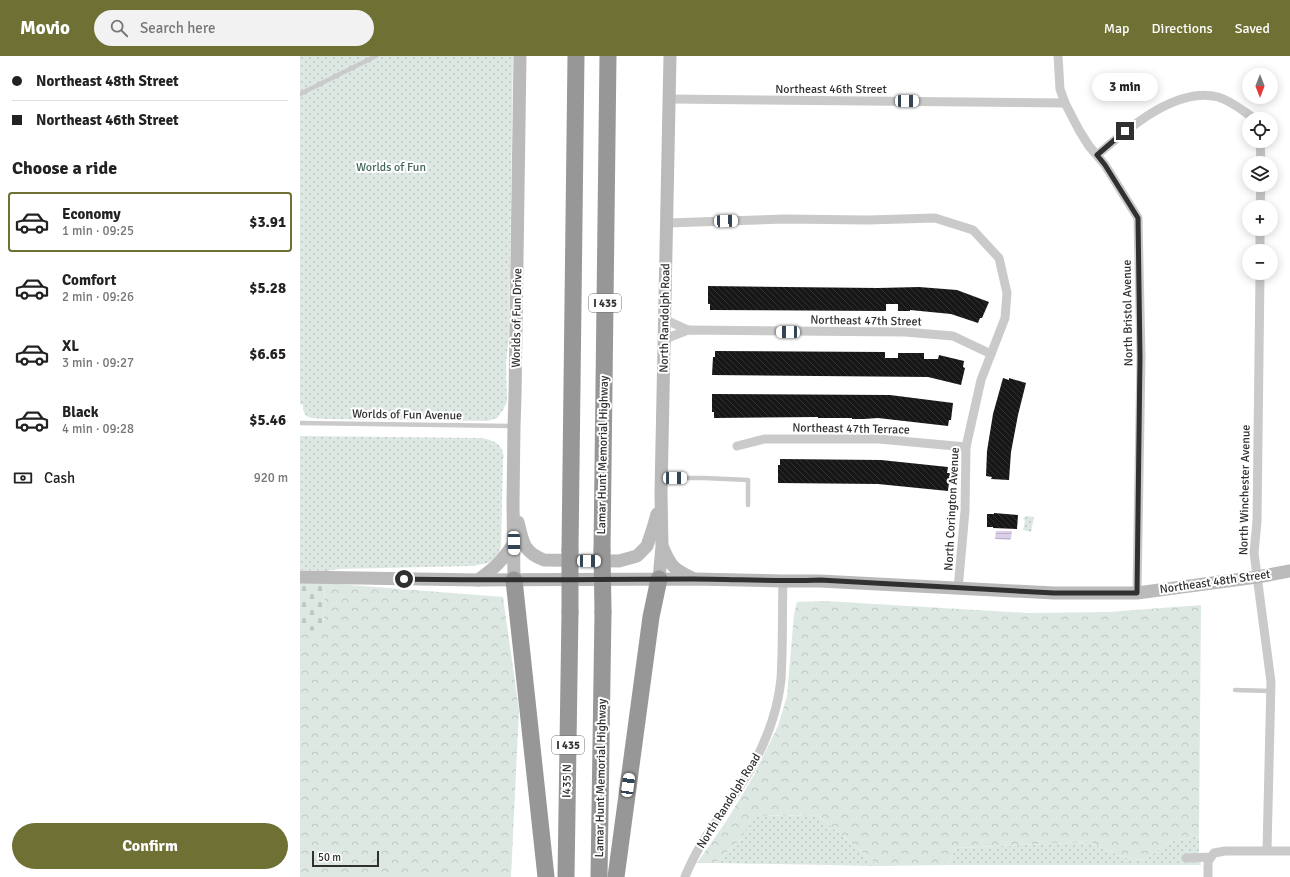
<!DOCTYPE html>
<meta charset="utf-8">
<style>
body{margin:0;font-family:Signika,sans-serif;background:#f2f2f2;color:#222;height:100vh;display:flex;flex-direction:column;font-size:15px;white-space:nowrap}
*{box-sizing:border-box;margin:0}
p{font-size:13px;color:#767676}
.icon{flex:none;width:22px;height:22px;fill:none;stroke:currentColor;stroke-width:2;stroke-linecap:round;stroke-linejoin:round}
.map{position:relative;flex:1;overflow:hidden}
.drawer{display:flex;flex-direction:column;background:#fff;width:300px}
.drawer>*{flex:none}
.top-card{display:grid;align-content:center;height:88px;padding:0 12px;background:#fff}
.needle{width:26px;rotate:180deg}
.tools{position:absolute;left:942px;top:12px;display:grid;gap:8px}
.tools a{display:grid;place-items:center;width:36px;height:36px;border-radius:50%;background:#fff;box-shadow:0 2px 10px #0003;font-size:20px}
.scale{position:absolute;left:12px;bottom:10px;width:67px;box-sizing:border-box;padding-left:4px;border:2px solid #303030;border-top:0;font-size:11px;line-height:14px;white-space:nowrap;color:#303030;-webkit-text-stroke:3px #fff;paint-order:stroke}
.end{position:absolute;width:18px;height:18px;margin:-9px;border:5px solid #303030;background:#fff;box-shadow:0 0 0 2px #fff}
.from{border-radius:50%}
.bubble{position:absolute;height:28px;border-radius:14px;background:#fff;box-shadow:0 2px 10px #0003;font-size:13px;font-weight:700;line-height:28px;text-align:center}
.car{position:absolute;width:12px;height:24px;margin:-12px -6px;border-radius:5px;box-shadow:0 0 3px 1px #0007;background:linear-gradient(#fff 24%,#345 0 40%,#fff 0 76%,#345 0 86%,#fff 0)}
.top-card b{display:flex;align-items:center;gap:14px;height:38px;font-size:15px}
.top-card b+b{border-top:1px solid #e0e0e0}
.top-card i{width:10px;height:10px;background:#222}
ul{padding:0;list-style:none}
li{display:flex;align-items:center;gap:12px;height:60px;margin:0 8px 6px;padding:0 4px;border:2px solid transparent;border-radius:4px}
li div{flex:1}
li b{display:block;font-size:15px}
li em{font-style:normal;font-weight:700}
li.selected{border-color:#6e7034}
li>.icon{width:36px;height:36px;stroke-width:1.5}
h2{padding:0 12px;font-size:18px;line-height:48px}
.pay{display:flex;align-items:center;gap:10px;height:44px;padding:0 12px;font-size:15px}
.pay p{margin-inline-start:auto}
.action{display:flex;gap:8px;margin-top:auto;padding:8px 12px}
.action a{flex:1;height:46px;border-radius:24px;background:#6e7034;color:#fff;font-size:16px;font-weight:700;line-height:46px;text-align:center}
header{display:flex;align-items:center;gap:24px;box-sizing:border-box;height:56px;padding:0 20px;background:#6e7034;color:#fff}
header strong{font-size:19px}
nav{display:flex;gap:22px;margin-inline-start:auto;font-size:14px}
.search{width:280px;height:36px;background:#f2f2f2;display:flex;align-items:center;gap:10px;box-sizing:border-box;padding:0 14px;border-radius:22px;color:#767676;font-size:15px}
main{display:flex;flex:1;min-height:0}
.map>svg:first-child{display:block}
.green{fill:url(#green-dots)}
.forest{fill:url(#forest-crowns)}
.cemetery{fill:url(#cemetery-stones)}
.water{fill:url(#water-rules)}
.building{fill:url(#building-back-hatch)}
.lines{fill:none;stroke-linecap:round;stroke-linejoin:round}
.lane{stroke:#cacaca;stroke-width:4.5}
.street{stroke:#cacaca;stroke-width:9}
.secondary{stroke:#bababa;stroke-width:13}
.highway{stroke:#979797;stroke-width:17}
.highway-bridge{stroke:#979797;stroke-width:17}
.route{stroke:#303030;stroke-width:5}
.labels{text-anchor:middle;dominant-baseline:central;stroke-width:4;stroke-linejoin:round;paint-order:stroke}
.shield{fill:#fff;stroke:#6e6e6e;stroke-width:1}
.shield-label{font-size:11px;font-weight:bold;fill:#303030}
.street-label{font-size:12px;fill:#303030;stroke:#fff}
.park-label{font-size:12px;fill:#43665a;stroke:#fff}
</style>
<header>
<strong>Movio</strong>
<div class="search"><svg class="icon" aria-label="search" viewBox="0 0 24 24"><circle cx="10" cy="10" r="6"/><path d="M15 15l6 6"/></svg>Search here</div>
<nav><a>Map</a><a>Directions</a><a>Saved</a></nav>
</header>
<main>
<section class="drawer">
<div class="top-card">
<b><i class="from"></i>Northeast 48th Street</b>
<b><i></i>Northeast 46th Street</b>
</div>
<h2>Choose a ride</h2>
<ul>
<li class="selected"><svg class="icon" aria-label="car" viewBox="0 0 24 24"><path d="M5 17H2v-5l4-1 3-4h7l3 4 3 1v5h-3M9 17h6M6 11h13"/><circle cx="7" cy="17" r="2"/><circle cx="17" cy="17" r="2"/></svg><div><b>Economy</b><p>1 min · 09:25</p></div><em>$3.91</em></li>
<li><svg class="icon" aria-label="car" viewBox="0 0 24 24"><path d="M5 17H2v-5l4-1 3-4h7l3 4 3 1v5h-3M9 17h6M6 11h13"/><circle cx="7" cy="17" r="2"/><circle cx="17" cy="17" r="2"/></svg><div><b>Comfort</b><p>2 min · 09:26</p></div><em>$5.28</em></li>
<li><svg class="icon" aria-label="car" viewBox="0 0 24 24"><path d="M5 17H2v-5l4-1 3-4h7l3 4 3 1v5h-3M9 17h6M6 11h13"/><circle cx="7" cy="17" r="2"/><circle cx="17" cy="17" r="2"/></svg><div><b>XL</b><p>3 min · 09:27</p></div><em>$6.65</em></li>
<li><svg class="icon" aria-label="car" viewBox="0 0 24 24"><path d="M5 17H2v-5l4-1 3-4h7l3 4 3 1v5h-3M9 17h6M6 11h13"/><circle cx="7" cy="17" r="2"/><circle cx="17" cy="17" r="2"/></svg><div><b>Black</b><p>4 min · 09:28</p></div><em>$5.46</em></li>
</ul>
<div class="pay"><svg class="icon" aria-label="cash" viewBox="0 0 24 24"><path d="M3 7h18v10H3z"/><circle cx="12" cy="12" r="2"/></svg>Cash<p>920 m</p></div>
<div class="action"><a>Confirm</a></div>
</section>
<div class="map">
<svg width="990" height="821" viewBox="0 0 990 821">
<defs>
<pattern id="green-dots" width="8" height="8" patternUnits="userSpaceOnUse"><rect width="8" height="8" fill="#dde8e3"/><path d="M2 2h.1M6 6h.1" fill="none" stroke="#bec7c3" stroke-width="1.8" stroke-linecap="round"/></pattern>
<pattern id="forest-crowns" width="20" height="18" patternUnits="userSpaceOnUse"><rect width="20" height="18" fill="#dde8e3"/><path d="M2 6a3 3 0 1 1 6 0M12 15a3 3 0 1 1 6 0" fill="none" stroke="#bec7c3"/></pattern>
<pattern id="cemetery-stones" width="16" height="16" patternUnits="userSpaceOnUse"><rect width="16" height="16" fill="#dde8e3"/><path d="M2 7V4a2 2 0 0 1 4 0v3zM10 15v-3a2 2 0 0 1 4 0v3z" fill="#bec7c3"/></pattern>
<pattern id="water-rules" width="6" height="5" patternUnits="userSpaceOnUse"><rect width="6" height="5" fill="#dccfe8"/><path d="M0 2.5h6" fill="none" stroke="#bdb2c7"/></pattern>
<pattern id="building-back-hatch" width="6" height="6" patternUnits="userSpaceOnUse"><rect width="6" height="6" fill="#171717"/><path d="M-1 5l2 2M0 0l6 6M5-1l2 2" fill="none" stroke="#303030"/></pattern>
</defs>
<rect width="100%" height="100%" fill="#fff"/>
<g class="green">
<path d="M0,0h213l-4,280 -3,27 1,39 -4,8 -6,8 -9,3 -162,-2 -14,-1 -6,-2 -3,-6v-5l-3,-1z"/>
<path d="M0,380l181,2c12,2 21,5 23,19l-1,1 -2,88 -3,11 -10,6 -16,3 -134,3 -10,2 -28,-1z"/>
<path d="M726,460l8,1 -3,15 -8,-2 2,-9 -2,-2z"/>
<path d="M517,759l62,51 -164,-3 26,-24 12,-23z"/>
<path d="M899,780v18l2,11h-253l8,-17 134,-6 32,15 23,3 23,-18z"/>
</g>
<g class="forest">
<path d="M25,527l178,14 16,113 -8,167h-211v-247h23z"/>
<path d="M525,545l203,12 81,-1 92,-7 -2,231 -31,6 -23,18 -23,-3 -32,-15 -134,6 -8,17 -69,1 -62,-51 -63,1 -13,23 -26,24h-18l30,-43 27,-45 24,-49 9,-30 7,-82 3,-12z"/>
</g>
<path class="cemetery" d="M0,526l25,1 -2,48 -23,-1z"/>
<path class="water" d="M696,475h16l-1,7 -1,2 -15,-1z"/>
<g class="building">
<path d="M408,230l170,2 41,-1 38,3 32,12 -7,16h-2l-2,5 -27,-9 -41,-4v1h-12v-7h-12v7l-176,-1v-6h-2z"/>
<path d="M415,295l170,1v6h13v-5h26v6h14l1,-4 25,6 -1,6 2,1 -4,17 -33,-8 -216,-2 1,-18h2z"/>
<path d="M703,322l6,2v-2l17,5 -8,32 -7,37 -2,28 -18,-1 1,-2 -6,-1 1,-25 6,-37z"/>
<path d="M412,338l178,1 63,8 -2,17h-2l-1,6 -70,-8 -14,1h-12v-1h-34v-1l-104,1v-6h-2z"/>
<path d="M480,403l101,1 67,7 -1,6h3l-2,18 -70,-7 -100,-1v-18h2z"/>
<path d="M694,457l24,2 -1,14 -24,-1v-1h-6v-13h7z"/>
</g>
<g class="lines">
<g class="lane">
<path d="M0,38l76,-38"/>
<path d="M0,367l212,3"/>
<path d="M362,422h42l44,2v25"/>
<path d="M935,634l36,1"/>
</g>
<g class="street">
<path d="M758,0l2,33 5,14 14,27 10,16 16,19 33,53 3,139 -4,236"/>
<path d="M369,43l396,4"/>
<path d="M960,85l1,22"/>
<path d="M797,99c29,-25 79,-69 121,-58 14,4 25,14 37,22"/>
<path d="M960,151l1,-22"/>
<path d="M367,167l118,-4 83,1 67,-2 38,12 26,28 8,35 -2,25 -24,62 -15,67 -1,64 -7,78"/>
<path d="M960,195v-22"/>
<path d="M960,217l-3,248 -3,32 17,129 -4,168"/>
<path d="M366,264l22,10"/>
<path d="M365,283l23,-9 217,2 48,4 38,18"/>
<path d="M437,390l27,-7h115l87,8"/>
<path d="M886,802l25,-1 3,-4 11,-2h65"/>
<path d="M385,821c16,-41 47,-74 68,-112 14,-26 25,-56 28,-86 2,-32 1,-65 2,-98"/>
<path d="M908,821v-15l3,-5"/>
</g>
<g class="secondary">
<path d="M218,466c5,20 5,30 26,38l75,1 18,-5 10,-10 6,-18 4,-14"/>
<path d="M363,492c8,19 11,21 29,30"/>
<path d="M0,521l178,3 216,-1 89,2h37l234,12h83l120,-16 33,-6"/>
<path d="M359,523l3,-33 -1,-53 9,-437"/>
<path d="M178,524c17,-12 24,-19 36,-37"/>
<path d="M214,524l-1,-77 1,-77 1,-30 5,-340"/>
</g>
<g class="highway">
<path d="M270,494l6,-494"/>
<path d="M302,494l6,-494"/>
<path d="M214,524l32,297"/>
<path d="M266,821l4,-265"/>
<path d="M299,821l4,-265"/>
<path d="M316,821l35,-260 8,-38"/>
</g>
<g class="highway-bridge">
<path d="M302,494l1,62"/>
<path d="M270,556v-62"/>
</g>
</g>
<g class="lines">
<path class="route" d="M104,523c96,2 192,0 288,0 43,0 85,3 128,1l234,13h83l3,-236 -2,-139 -33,-53 -8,-10 28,-24"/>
</g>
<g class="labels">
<g class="shield">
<rect x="289" y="238" width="32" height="18" rx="3"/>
<rect x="252" y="680" width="32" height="18" rx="3"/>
</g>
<g class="shield-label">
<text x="305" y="247">I 435</text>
<text x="268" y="689">I 435</text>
</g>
<g class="street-label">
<text x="531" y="33">Northeast 46th Street</text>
<text transform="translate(828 257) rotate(-91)">North Bristol Avenue</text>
<text transform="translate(217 262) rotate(-89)">Worlds of Fun Drive</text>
<text transform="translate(365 262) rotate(-89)">North Randolph Road</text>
<text transform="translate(566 265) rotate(1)">Northeast 47th Street</text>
<text transform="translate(107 359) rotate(1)">Worlds of Fun Avenue</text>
<text transform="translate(551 373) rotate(1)">Northeast 47th Terrace</text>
<text transform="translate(303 399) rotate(-89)">Lamar Hunt Memorial Highway</text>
<text transform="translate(945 434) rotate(-89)">North Winchester Avenue</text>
<text transform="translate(652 453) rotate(-87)">North Corington Avenue</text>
<text transform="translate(915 526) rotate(-8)">Northeast 48th Street</text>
<text transform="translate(301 722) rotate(-89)">Lamar Hunt Memorial Highway</text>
<text transform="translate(267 725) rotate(-89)">I435 N</text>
<text transform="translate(429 745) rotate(-58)">North Randolph Road</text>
</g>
<g class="park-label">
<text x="91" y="111">Worlds of Fun</text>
</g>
</g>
</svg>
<div class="tools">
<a><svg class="needle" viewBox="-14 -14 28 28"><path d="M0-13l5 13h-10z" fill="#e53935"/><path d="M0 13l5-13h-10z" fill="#767676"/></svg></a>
<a><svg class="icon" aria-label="locate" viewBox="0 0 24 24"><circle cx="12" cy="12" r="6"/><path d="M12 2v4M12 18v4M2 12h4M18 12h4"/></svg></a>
<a><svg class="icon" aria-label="layers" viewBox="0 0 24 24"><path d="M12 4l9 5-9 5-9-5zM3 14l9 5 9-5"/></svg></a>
<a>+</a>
<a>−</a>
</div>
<div class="scale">50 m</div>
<i class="end from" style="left:104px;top:523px"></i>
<i class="end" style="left:825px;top:75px"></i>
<div class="bubble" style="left:792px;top:17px;width:66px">3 min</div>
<i class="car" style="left:607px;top:45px;rotate:90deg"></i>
<i class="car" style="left:426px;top:165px;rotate:88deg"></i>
<i class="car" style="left:488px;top:276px;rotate:271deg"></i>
<i class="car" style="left:375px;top:422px;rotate:90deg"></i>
<i class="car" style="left:214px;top:487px;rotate:179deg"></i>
<i class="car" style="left:289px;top:505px;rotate:90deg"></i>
<i class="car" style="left:328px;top:729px;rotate:8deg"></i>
</div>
</main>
